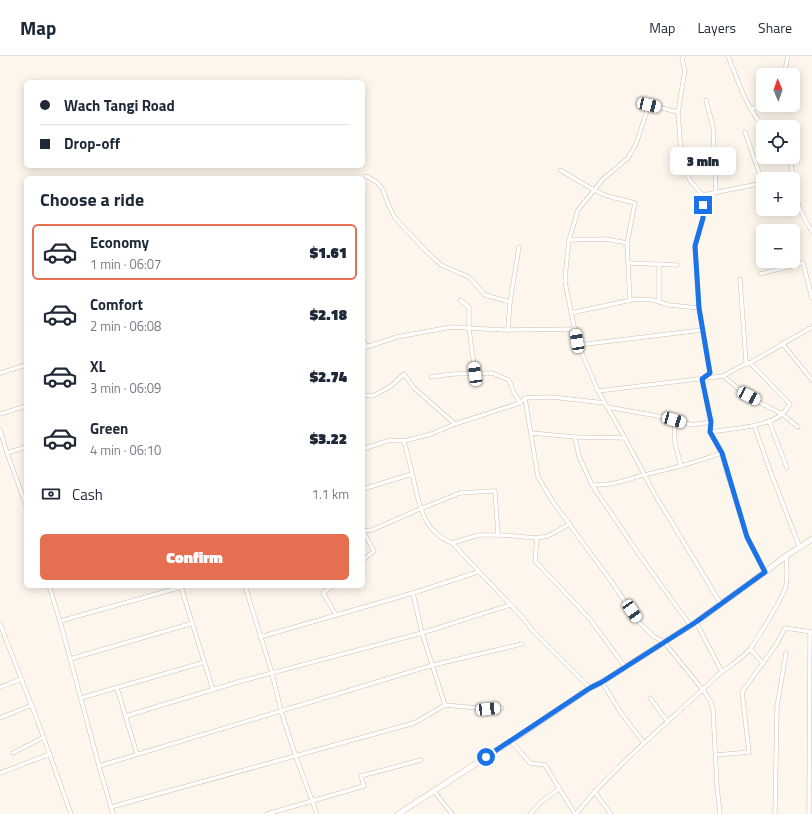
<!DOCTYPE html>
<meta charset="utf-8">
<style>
body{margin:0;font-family:"Titillium Web",sans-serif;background:#f2f2f3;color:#1f2937;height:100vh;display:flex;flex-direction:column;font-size:15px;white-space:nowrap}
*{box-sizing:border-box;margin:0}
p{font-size:13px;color:#747a83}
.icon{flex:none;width:22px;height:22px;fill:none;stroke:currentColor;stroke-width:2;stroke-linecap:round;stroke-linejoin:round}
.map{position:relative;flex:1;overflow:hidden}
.details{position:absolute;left:24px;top:120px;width:341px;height:412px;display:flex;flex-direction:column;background:#fff;border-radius:6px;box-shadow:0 2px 10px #0003}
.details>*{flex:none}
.top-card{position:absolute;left:24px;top:24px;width:341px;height:88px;border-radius:6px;box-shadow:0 2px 10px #0003;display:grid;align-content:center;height:88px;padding:0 16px;background:#fff}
.needle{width:26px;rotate:358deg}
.buttons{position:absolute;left:756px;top:12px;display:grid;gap:8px}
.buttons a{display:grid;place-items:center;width:44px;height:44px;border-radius:6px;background:#fff;box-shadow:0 2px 10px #0003;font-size:20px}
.end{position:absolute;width:18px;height:18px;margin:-9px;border:5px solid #1a73e8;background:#fff;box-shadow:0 0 0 2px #fff}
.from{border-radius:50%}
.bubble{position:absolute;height:28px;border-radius:6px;background:#fff;box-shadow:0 2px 10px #0003;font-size:13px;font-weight:800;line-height:28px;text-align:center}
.car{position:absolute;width:12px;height:24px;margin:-12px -6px;border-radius:5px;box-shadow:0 0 3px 1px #0007;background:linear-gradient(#fff 24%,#345 0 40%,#fff 0 76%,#345 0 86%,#fff 0)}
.top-card b{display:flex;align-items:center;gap:14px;height:38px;font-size:15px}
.top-card b+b{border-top:1px solid #e0e1e3}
.top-card i{width:10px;height:10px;background:#1f2937}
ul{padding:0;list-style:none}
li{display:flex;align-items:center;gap:12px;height:56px;margin:0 8px 6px;padding:0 8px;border:2px solid transparent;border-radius:6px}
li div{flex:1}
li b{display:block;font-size:15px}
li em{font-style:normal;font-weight:800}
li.on{border-color:#e76f51}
li>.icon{width:36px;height:36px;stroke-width:1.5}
h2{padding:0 16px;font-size:18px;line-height:48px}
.pay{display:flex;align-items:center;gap:10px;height:44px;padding:0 16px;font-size:15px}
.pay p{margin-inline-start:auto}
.action{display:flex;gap:8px;margin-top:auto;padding:8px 16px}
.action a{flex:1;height:46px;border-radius:6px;background:#e76f51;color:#fff;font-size:16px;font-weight:800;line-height:46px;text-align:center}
header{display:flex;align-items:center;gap:24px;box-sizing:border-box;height:56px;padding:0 20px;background:#fff;border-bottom:1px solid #e0e1e3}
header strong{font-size:19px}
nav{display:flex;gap:22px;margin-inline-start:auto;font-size:14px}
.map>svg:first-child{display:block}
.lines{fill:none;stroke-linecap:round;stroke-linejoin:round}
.minor-casing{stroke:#d1beb0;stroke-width:4.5}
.secondary-casing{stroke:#d6c0b0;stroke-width:6}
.minor{stroke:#fff;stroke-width:3.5}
.secondary{stroke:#fff;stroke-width:5}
.route{stroke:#1a73e8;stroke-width:5}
</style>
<header>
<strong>Map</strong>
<nav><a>Map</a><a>Layers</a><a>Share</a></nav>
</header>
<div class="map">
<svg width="812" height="758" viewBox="0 0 812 758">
<rect width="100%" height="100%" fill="#fdf6ec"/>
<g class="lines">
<g class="minor-casing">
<g id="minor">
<path d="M684,0l-2,3 3,11 -7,42 3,42 4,17 6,11 12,13v23l-8,28 4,62 11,65 -8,6 9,43 -1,10 11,21 26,84 18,35"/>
<path d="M728,0c10,24 18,52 36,71"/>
<path d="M784,19l4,-19"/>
<path d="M706,44l7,27 3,66"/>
<path d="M751,53l17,-4"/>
<path d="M678,56l-29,-7 -13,39 -8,14 -25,21 -25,31 -9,30 -3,28 -1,14 12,59 21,50 27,47 29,55 67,111"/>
<path d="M745,76l18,52"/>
<path d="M789,101c5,13 3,27 7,40 3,11 9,24 16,34"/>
<path d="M560,114l34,20 13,6 28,7 -8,40 3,58"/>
<path d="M366,120l12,7 5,7 6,16 6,12 31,33 15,14 28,12 16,18 25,7"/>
<path d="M776,123l18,-3"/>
<path d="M703,139l60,-12"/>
<path d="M569,184l37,-1 21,4"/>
<path d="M628,207l49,2"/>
<path d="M659,208v37"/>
<path d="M760,218l43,-11 9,35"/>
<path d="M460,244l9,7v21l6,45"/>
<path d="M571,257l65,-14 17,1 16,5 30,3"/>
<path d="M508,273l2,-27 9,-55"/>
<path d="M363,284l4,7"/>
<path d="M782,287l30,37"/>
<path d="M578,289l124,-15"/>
<path d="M363,292l34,-11 54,-10 53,3 71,-1"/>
<path d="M0,317l26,-8"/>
<path d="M723,320l26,21 33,17 16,13"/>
<path d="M431,321l22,-3 39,-1 17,7 5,13 6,10"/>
<path d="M598,335l125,-15 20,-11 7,-2 62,-36"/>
<path d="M363,339l10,1 18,-10 13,-12 10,14 41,36"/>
<path d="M525,342l13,79 15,25 58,79 27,40 15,15 11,6 39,48 8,12 2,8 4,76 3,28"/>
<path d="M607,351l62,11 23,7 19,-3"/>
<path d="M0,358l26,-8"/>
<path d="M674,364l1,23 6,23"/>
<path d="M769,365l18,47"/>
<path d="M754,369l17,48 29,75"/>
<path d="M0,374l7,23 19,52"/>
<path d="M710,376c19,-3 58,-5 72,-18 3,-2 6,-7 8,-10l-40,-41 -4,-1 -6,-83"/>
<path d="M531,377l44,4 50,1"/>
<path d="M575,381l4,19 13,29 46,68 52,72"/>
<path d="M404,385c3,12 6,24 9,36 6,27 10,55 39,66l71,75 9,12 58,58"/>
<path d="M363,393l27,-9 14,1 27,-7 24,-10 65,-21 5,-5 27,-1 53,6"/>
<path d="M7,397l19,-6"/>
<path d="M592,429c18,1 34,-5 52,-10 26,-6 52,-12 77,-22"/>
<path d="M363,433l49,-15"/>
<path d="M363,475l9,-1 48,-21 40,-16 33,-2h2l3,44"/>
<path d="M537,482l-2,23 55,58 35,48"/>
<path d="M452,487l27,-8h22l36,3 11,-2 22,-12"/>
<path d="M363,504l11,-9 -11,-20"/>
<path d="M49,530l11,35 39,145 14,48"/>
<path d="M245,530l27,87 9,38 15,46 21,57"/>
<path d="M332,530l-9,7 13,22"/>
<path d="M181,531l32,103"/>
<path d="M413,537l9,40 23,72"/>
<path d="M60,565l125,-35"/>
<path d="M696,566l26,50"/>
<path d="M0,568l38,98 33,92"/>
<path d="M260,581l153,-44 65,-21"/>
<path d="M750,593l13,14"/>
<path d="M70,603l123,-36"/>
<path d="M602,626l19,31 23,30"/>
<path d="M0,631l22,-8"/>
<path d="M117,632l20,66"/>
<path d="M81,642l124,-36"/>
<path d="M650,642l17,23"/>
<path d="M126,660l112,-34 184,-49 88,-28"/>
<path d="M0,662l32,-13"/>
<path d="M511,685l19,22 15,2 30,49"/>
<path d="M13,697l31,-16"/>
<path d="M716,699l33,-3 -7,-60 34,-47 9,-17 27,4"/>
<path d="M99,710l334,-101 89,-21"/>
<path d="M0,717l50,-19"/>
<path d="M434,735l18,23"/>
<path d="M594,735l17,23"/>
<path d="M111,751l303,-84 31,-18 43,4 14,-1"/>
<path d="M267,758l97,-28 -3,-10 60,-16"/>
<path d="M530,758l12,-13 17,-12"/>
<path d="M576,758c41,-51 93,-92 141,-138 10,-9 24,-16 33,-27 7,-9 33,-52 36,-63 2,-10 1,-20 0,-30"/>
<path d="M775,758l2,-107 9,-54"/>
<path d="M809,758l1,-182"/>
</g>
</g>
<g class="secondary-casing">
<path id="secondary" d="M398,758l127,-82 65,-44 12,-6 94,-60 69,-50 21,-16 26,-17"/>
</g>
<use href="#minor" class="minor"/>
<use href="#secondary" class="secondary"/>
</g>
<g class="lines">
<path class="route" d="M486,701l104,-69 12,-6 94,-60 69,-50 -18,-35 -25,-84 -12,-21 1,-10 -9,-43 8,-6 -11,-65 -4,-62 8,-28v-13"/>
</g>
</svg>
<div class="buttons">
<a><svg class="needle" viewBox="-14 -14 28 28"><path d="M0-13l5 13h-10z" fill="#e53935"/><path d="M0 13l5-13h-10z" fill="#747a83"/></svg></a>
<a><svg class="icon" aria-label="locate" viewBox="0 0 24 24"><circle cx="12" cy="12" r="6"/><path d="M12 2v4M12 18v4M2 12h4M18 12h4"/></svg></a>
<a>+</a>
<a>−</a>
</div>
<i class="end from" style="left:486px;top:701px"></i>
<i class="end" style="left:703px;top:149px"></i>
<div class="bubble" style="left:670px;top:91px;width:66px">3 min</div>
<i class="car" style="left:649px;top:49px;rotate:103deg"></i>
<i class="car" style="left:577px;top:285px;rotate:351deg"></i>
<i class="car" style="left:475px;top:318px;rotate:352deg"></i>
<i class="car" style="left:749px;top:340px;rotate:118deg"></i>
<i class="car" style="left:674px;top:364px;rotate:106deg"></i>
<i class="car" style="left:632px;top:555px;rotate:146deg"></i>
<i class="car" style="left:488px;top:653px;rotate:85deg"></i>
<div class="top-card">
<b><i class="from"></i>Wach Tangi Road</b>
<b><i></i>Drop-off</b>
</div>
<section class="details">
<h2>Choose a ride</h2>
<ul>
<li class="on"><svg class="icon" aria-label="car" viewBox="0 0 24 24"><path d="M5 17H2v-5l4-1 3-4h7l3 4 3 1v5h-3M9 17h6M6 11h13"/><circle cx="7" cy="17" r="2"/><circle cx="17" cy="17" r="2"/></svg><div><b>Economy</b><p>1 min · 06:07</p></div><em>$1.61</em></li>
<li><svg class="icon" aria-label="car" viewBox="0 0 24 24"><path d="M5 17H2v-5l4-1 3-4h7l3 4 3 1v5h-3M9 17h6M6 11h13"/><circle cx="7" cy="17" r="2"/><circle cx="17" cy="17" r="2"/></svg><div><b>Comfort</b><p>2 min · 06:08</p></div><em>$2.18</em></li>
<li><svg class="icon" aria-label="car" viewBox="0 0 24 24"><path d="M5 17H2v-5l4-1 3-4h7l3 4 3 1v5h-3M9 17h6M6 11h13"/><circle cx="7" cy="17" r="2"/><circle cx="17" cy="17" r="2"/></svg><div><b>XL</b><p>3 min · 06:09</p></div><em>$2.74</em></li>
<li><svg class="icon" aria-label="car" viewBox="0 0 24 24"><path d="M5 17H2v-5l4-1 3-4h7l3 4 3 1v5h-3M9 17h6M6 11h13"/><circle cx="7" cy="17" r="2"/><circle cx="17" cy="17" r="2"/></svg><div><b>Green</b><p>4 min · 06:10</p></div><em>$3.22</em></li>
</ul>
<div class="pay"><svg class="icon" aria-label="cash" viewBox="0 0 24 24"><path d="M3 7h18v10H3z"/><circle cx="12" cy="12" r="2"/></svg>Cash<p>1.1 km</p></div>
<div class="action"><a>Confirm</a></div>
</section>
</div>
